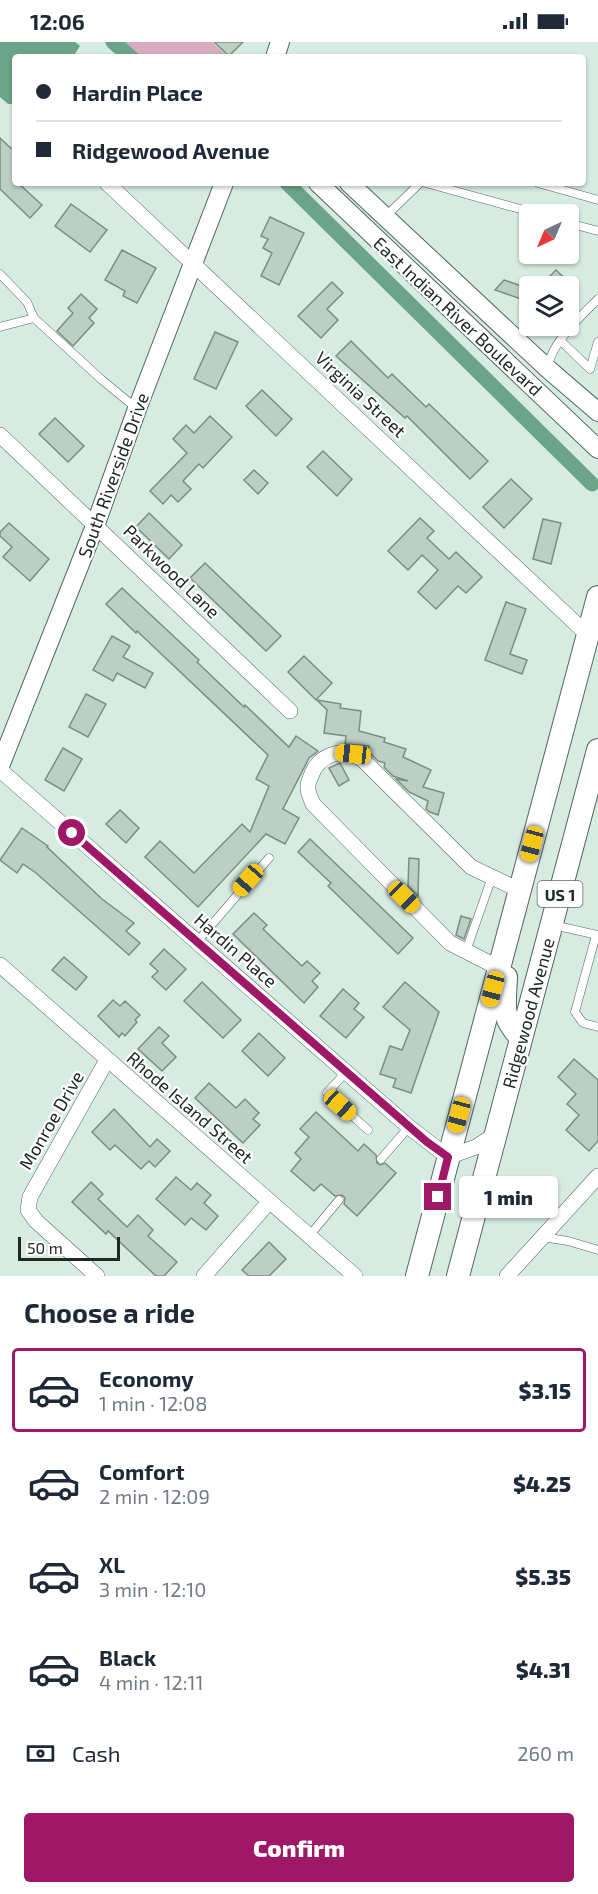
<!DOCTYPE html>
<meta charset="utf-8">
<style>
body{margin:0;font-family:"Exo 2",sans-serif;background:#f2f2f3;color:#1f2937;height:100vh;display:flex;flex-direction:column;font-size:22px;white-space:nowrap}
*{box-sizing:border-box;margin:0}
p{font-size:20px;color:#747a83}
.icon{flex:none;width:33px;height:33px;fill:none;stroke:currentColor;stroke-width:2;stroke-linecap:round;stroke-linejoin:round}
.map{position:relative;height:1234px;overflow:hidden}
.drawer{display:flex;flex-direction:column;background:#fff;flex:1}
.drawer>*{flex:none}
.hud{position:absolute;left:12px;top:12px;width:574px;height:132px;border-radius:6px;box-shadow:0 2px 4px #0004;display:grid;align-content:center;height:132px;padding:0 24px;background:#fff}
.needle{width:39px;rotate:224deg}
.tools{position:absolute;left:519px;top:162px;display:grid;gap:12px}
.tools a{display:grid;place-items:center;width:60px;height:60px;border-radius:6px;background:#fff;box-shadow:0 2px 4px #0004;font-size:30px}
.scale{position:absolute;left:18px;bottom:15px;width:102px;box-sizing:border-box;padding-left:6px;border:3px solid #202824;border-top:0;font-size:16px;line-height:21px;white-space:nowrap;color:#202824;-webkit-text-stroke:4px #fff;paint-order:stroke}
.end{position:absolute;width:27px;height:27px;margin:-14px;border:8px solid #9e1867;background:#fff;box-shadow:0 0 0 3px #fff}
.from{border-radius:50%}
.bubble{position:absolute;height:42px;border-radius:6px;background:#fff;box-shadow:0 2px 4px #0004;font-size:20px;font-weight:800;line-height:42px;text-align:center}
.car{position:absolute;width:18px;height:36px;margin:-18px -9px;border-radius:8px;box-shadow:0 0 4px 2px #0007;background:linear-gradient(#f5c518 24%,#345 0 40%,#f5c518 0 76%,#345 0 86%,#f5c518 0)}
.hud b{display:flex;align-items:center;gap:21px;height:57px;font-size:22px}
.hud b+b{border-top:2px solid #e0e1e3}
.hud i{width:15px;height:15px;background:#1f2937}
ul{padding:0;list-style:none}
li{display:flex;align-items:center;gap:18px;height:84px;margin:0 12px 9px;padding:0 12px;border:3px solid transparent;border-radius:6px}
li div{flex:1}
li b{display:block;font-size:22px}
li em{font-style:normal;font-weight:800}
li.selected{border-color:#9e1867}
li>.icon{width:54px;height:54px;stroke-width:1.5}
h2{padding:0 24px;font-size:27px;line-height:72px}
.pay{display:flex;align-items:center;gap:15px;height:66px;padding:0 24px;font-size:22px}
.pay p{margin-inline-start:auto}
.button{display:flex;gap:12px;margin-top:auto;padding:12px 24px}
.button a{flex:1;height:69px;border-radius:6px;background:#9e1867;color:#fff;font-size:24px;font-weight:800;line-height:69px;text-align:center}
.status{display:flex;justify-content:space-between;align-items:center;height:42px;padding:0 30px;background:#fff;direction:ltr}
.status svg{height:16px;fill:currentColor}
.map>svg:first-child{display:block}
.green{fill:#d8acbf}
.water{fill:#6ca48b}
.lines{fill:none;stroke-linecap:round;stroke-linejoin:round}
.canal{stroke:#6ca48b;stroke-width:15}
.building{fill:#bbcfc5;stroke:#7b8e85;stroke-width:1.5}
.service-casing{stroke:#54665d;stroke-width:9}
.minor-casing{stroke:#54665d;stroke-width:16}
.tertiary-casing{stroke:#54665d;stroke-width:20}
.primary-casing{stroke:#54665d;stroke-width:24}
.service{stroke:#fff;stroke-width:8}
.minor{stroke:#fff;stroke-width:15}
.tertiary{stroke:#fff;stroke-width:18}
.primary{stroke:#fff;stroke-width:22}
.route{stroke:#9e1867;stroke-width:8}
.labels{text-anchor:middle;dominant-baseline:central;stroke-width:4.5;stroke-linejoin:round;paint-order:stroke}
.shield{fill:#fff;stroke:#636866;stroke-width:1.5}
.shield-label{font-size:16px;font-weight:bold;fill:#202824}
.street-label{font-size:18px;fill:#202824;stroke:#fff}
</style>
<div class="status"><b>12:06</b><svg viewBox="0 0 49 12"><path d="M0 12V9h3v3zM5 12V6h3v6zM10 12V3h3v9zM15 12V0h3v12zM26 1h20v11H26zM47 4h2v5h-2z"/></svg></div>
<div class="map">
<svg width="598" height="1234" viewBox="0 0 598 1234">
<rect width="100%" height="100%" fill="#d6ebe1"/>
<path class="green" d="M121,0h91l16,15h-90z"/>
<g class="water">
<path d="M0,0h75l5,4 -7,11h-58v47h-7l-8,-7z"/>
<path d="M114,0h11l17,15h-11z"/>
</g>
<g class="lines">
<g class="canal">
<path d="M113,0l17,15"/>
<path d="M287,141l305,301"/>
</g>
</g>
<g class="building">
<path d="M214,0h29l-14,14z"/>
<path d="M0,96l15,14v31h3l24,22 -12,13 -30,-29z"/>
<path d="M71,162l36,26 -17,22 -35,-26z"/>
<path d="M270,175l34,16 -25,52 -18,-9 11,-23 -9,-5 5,-9 -7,-3z"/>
<path d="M122,208l34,18 -19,35 -14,-7 2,-5 -20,-11z"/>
<path d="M556,228l17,16h-33z"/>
<path d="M504,238l26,9v13l-35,-12z"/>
<path d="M332,240l11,11 -16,16 11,11 -17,18 -23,-22z"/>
<path d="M81,252l16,15 -8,9 5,5 -21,23 -16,-15 16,-18 -5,-5z"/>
<path d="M215,290l23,10 -22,47 -22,-10z"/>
<path d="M351,299l37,37 4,-4 34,33 3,-3 59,57 -18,18 -63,-63 -2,2 -69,-62z"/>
<path d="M262,348l30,29 -16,17 -30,-30z"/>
<path d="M210,374l22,21 -29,31 -4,-4 -16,17 8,8 -13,13 -7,-7 -8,9 -13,-13 37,-38 -14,-14 13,-14 8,8z"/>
<path d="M55,376l29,28 -16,16 -29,-28z"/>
<path d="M323,409l29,28 -15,17 -30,-29z"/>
<path d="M254,428l14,13 -10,11 -14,-14z"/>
<path d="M511,437l21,20 -28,29 -21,-21z"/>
<path d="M149,471l33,32 -13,14 -33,-32z"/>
<path d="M420,476l14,13 -7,7 22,21 7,-7 26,25 -16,16 -8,-7 -22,23 -18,-17 20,-22 -16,-15 -14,15 -20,-19z"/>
<path d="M543,477l18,4 -10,41 -18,-5z"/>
<path d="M9,481l40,36 -19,22 -27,-24 9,-10 -12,-11v-4z"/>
<path d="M205,521l76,73 -15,15 -76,-73z"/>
<path d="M122,546l77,72 -2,2 47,45 1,-2 44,42 7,-11 22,15 -9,7 -26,51 16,9 -14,26 -19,-10 -68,73 -53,-50 15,-16 34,32 48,-49 8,8 19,-46 -13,-7 12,-24 -131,-124 -1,2 -30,-29z"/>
<path d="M506,560l20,7 -16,45 17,6 -5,14 -37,-14z"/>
<path d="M112,594l18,10 -7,11 30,16 -8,15 -28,-15 -4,8 -20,-11z"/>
<path d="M304,614l28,27 -16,17 -28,-28z"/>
<path d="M86,652l20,10 -18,33 -19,-10z"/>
<path d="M317,658l24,4 -1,4 21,3 -2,20 26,7 -1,4 22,7 -3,8 28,13 -8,17 21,6 -6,22 -8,-3 -4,-3 2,-8 -19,-9 -13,-13 12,2 -15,-5 -9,-9 1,-4 -7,-2 -10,-10 1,-5 -24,-2 1,-8 -22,-3 3,-23z"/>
<path d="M63,706l19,11 -18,32 -19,-11z"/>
<path d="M340,721l9,17 -10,6 -10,-18z"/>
<path d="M120,768l19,18 -13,15 -20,-19z"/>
<path d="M22,786l26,18 -1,1 55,52 32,24 -8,8 14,12 -11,12 -93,-82 -13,-9 -6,9 -17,-13z"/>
<path d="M310,797l103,99 -15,16 -70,-68 3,-3 -33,-31z"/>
<path d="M409,816l10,1 -1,37 -10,-10z"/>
<path d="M254,871l13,12 -4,4 39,37 5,-5 13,12 -8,8 6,6 -14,16 -71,-69z"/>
<path d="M461,874l10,3 -7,20 -8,-4z"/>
<path d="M164,907l22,20 -20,21 -14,-13 6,-6 -8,-7z"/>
<path d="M64,915l23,20 -11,13 -24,-20z"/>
<path d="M202,940l39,38 -18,18 -39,-37z"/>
<path d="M405,940l34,30 -28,81 -18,-6 3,-8 -16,-5 10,-28 12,4 8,-20 -27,-23z"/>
<path d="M343,947l16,14 -5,6 10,8 -18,21 -26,-22z"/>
<path d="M113,958l7,6 5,-5 15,14 -5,5 2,2 -12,14 -3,-3 -3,4 -21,-21z"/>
<path d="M159,985l10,9 -7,7 14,14 -14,14 -24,-22z"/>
<path d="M259,991l26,25 -17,18 -26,-25z"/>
<path d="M574,1017l24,21v61l-9,10 -23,-21 13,-15 -12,-11 9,-10 -18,-17z"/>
<path d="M209,1041l27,25 9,-9 14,14 -6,6 7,6 -17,18 -48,-45z"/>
<path d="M114,1067l36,38 7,-8 13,12 -15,16 -6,-6 -8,8 -26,-24 -5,5 -18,-18z"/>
<path d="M316,1070l42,39 6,-7 12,11 1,8 3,2 5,-2 11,10 -39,43 -13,-12 1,-6 -3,-3 -7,1 -14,-12 -7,7 -23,-20 10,-12 -6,-6 14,-16 -9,-8z"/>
<path d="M176,1135l15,13 6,-7 14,12 -7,8 14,13 -12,14 -15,-12 -6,7 -29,-26z"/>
<path d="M91,1140l12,12 -5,5 29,28 11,-12 15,15 -5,6 29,26 -13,14h-8l-48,-45 -2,3 -34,-32z"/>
<path d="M269,1200l17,17 -17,17h-20l-7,-6z"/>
</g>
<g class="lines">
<g class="service-casing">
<g id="service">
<path d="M426,141l112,31"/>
<path d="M538,141l60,17"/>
<path d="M385,175l35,-34"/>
<path d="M568,181l30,8"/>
<path d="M0,232l27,28 7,16 68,62 34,28"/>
<path d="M0,285l34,-9"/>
<path d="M561,299l29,28 8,-27"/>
<path d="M548,325c3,-24 33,-51 50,-68"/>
<path d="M553,883l45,10"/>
<path d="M596,893l-21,77 8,11 15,4"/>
<path d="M197,900l72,-84"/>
<path d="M466,909l26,-74"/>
<path d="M346,1030l-19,21 41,37"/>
<path d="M381,1117l28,-32"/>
<path d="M309,1194l30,-36"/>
<path d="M542,1195l26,4 30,9"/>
</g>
</g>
<g class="minor-casing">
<g id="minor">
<path d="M107,141l481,452"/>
<path d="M0,393l290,276"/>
<path d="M0,728l409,357 39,30 28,-10 20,-13"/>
<path d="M0,923l355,311"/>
<path d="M499,926l-49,-25 -137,-139c-2,-5 -6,-13 -5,-18 0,-4 2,-7 3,-10 8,-22 30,-29 51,-17l109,108 48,23"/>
<path d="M97,1234l-61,-55 -8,-11 2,-13 77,-137"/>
<path d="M204,1234l65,-74"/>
<path d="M507,1234l91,-100"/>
</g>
</g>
<g class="tertiary-casing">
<g id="tertiary">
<path d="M275,15l5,-15"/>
<path d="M318,141l280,266"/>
<path d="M349,141l199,186 50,43"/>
<path d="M0,724l95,-240 42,-117 87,-226"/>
</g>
</g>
<g class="primary-casing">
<g id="primary">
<path d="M506,935c-1,30 -6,38 15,61"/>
<path d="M417,1234l181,-679"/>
<path d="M458,1234l140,-526"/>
</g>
</g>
<use href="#service" class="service"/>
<use href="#minor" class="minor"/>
<use href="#tertiary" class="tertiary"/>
<use href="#primary" class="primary"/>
</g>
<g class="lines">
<path class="route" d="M72,791l355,309 21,15 -10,40"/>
</g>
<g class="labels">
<rect class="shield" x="537.5" y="839" width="45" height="26" rx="4.5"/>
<g class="shield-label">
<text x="560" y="852">US 1</text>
</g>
<g class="street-label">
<text transform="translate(458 274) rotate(43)">East Indian River Boulevard</text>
<text transform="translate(361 352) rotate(43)">Virginia Street</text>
<text transform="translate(113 433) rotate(-70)">South Riverside Drive</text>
<text transform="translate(172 529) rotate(44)">Parkwood Lane</text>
<text transform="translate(236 908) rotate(41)">Hardin Place</text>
<text transform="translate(528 971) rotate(-75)">Ridgewood Avenue</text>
<text transform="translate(190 1065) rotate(41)">Rhode Island Street</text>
<text transform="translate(51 1078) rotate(-60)">Monroe Drive</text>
</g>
</g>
</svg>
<div class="tools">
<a><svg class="needle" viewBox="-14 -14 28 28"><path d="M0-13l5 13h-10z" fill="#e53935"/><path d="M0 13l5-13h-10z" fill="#747a83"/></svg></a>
<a><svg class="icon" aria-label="layers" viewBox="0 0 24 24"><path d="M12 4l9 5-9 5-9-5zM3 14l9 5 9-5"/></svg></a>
</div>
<div class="scale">50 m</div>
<i class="end from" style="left:72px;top:791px"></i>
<i class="end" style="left:438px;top:1155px"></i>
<div class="bubble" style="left:459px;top:1134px;width:99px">1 min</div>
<i class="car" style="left:353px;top:712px;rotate:276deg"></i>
<i class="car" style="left:532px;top:802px;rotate:195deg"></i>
<i class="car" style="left:248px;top:838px;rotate:221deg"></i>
<i class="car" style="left:404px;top:855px;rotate:135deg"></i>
<i class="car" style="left:493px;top:947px;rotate:195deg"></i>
<i class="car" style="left:340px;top:1063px;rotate:132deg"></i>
<i class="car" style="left:459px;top:1073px;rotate:195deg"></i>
<div class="hud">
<b><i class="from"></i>Hardin Place</b>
<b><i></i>Ridgewood Avenue</b>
</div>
</div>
<section class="drawer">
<h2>Choose a ride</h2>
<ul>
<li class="selected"><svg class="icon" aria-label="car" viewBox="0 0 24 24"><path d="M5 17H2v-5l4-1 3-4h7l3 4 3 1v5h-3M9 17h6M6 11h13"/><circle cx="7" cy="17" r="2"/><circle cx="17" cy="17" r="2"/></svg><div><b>Economy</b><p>1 min · 12:08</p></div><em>$3.15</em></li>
<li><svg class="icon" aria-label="car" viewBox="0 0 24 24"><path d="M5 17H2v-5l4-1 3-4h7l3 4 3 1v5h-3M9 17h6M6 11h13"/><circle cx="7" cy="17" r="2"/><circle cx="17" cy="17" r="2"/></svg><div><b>Comfort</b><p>2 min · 12:09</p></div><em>$4.25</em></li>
<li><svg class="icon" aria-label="car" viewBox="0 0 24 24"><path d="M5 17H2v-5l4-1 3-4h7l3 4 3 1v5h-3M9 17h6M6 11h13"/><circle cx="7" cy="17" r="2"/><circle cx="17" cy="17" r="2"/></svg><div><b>XL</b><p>3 min · 12:10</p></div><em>$5.35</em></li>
<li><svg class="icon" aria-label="car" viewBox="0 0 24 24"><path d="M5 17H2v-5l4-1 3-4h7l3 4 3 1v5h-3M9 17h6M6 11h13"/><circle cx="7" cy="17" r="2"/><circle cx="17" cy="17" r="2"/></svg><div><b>Black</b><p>4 min · 12:11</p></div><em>$4.31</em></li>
</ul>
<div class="pay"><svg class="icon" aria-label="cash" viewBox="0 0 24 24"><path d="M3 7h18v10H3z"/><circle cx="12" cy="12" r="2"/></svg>Cash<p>260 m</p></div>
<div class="button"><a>Confirm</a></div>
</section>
